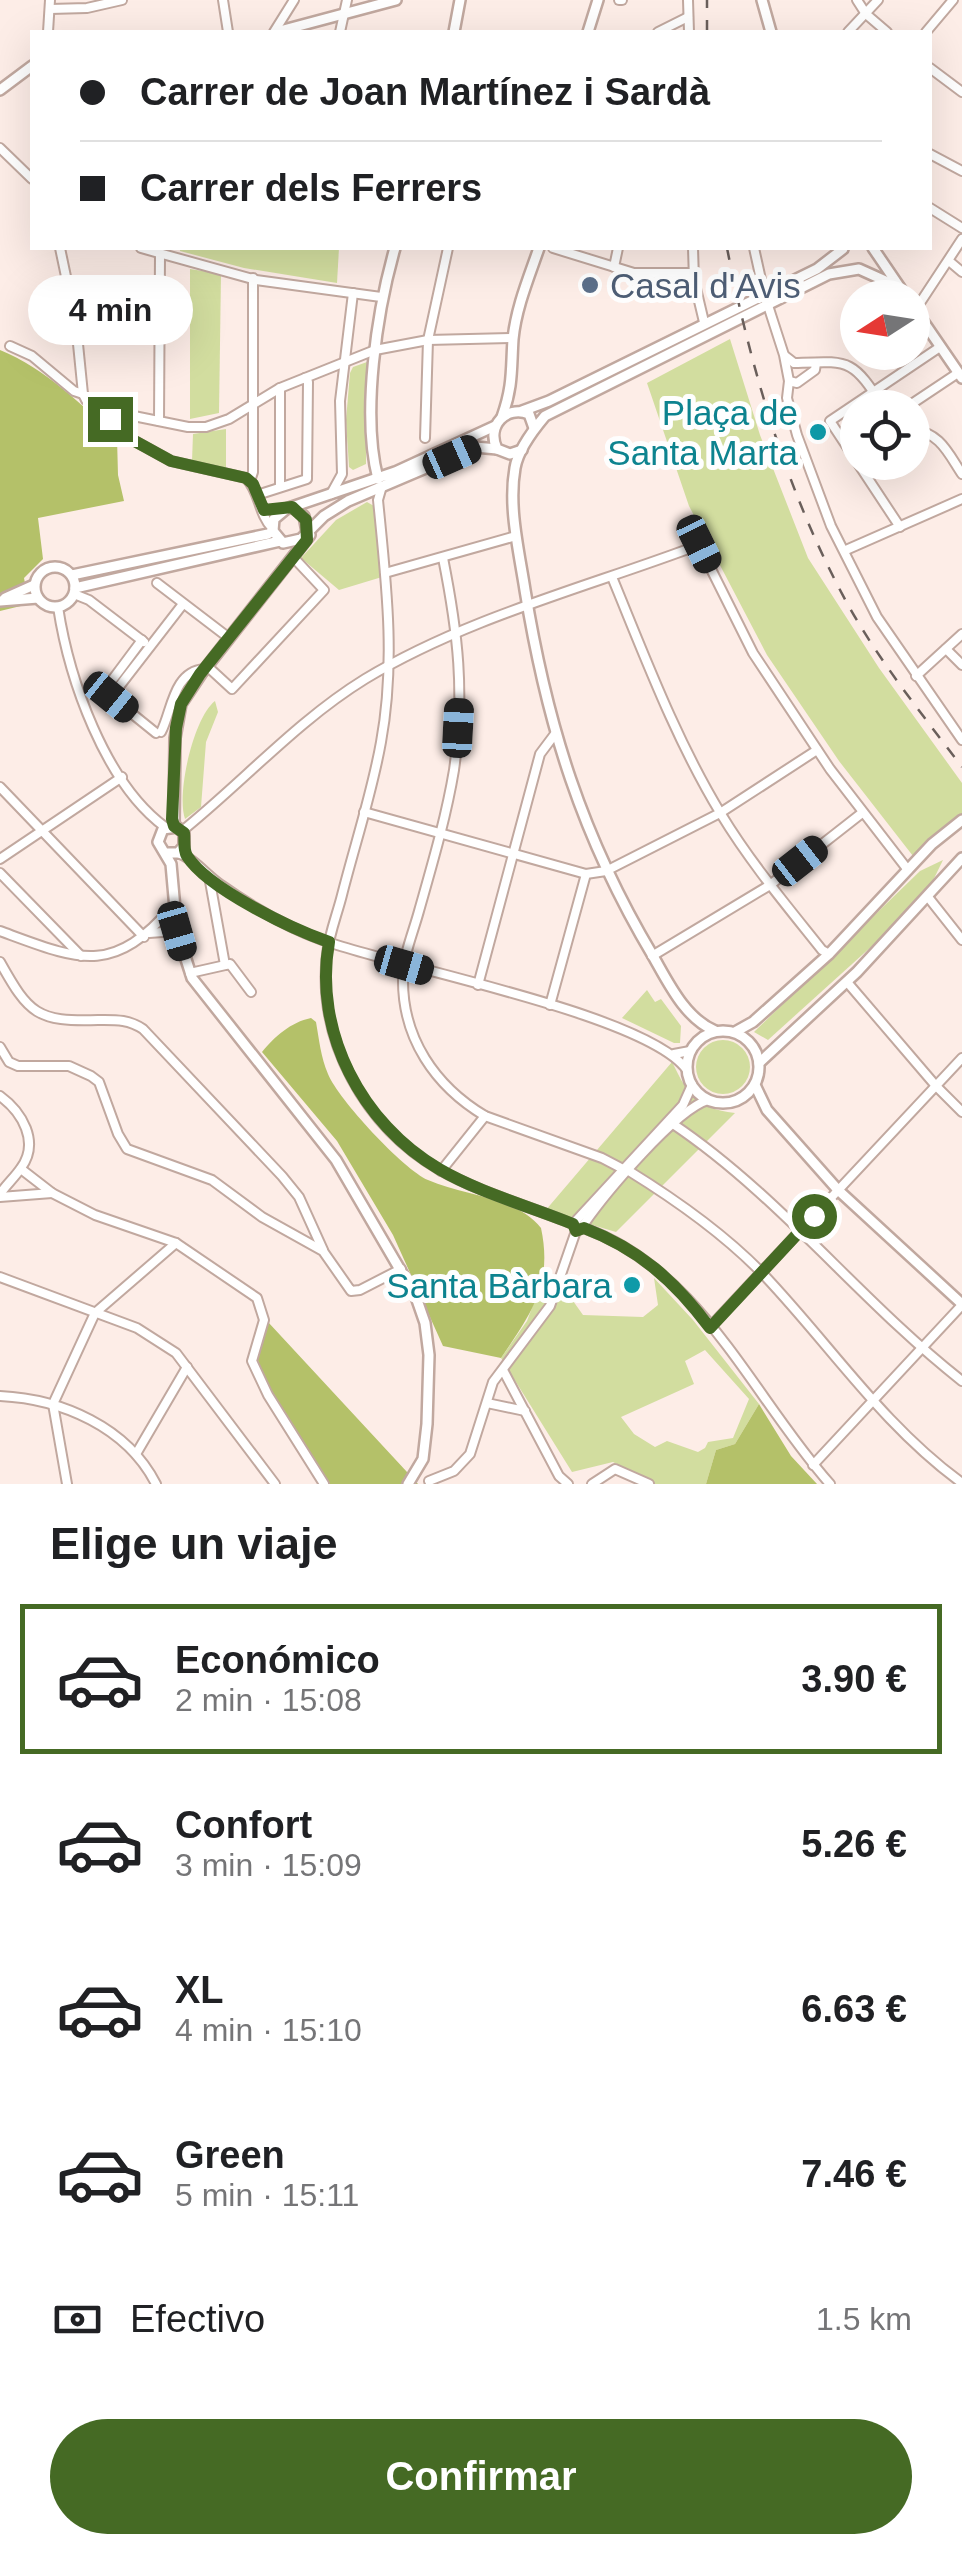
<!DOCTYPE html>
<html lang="es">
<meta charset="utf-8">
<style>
body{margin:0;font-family:Arial,sans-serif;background:#f6f6f6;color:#202124;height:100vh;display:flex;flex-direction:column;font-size:38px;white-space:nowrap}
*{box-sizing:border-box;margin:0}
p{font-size:32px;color:#757577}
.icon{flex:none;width:55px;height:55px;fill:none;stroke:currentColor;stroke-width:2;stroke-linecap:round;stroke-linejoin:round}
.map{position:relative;height:1484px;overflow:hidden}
.details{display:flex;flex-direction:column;background:#fff;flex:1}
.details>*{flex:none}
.hud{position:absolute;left:30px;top:30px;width:902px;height:220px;border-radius:0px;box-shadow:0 10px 40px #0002;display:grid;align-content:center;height:220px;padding:0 50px;background:#fff}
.needle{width:65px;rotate:258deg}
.buttons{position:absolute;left:840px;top:280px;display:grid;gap:20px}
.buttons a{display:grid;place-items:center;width:90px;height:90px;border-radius:50%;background:#fff;box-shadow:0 10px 40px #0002;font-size:50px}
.end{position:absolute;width:45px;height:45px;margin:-22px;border:12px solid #456a24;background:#fff;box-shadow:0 0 0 5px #fff}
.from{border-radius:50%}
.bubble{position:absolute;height:70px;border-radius:35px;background:#fff;box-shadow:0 10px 40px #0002;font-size:32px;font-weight:600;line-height:70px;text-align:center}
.car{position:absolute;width:30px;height:60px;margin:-30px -15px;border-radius:12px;box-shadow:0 0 8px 2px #0007;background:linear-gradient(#222 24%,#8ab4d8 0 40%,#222 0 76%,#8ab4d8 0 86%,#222 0)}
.hud b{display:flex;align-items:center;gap:35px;height:95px;font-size:38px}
.hud b+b{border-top:2px solid #e0e0e0}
.hud i{width:25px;height:25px;background:#202124}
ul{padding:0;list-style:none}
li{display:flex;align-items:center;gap:30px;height:150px;margin:0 20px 15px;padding:0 30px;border:5px solid transparent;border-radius:0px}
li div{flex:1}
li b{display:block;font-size:38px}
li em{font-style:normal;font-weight:600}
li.current{border-color:#456a24}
li>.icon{width:90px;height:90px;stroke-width:1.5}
h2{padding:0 50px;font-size:45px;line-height:120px}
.pay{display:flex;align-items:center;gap:25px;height:110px;padding:0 50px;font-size:38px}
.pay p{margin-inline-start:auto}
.action{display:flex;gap:20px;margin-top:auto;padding:20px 50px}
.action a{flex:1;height:115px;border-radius:60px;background:#456a24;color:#fff;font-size:40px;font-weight:600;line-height:115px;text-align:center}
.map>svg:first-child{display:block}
.green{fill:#d2dd9f;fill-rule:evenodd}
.forest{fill:#b4c169}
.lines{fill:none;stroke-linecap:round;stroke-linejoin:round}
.minor-casing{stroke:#c1a89f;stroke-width:12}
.tertiary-casing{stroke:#c1a89f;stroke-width:14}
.minor{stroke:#fff;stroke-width:8}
.tertiary{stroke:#fff;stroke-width:9}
.rail{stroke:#6a5f5b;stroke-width:2.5;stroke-dasharray:12 12;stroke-linecap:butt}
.route{stroke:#456a24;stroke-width:12}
.service-dot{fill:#5c6f8a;stroke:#fefefe;stroke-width:4}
.culture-dot{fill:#0f9aa8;stroke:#fefefe;stroke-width:4}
.labels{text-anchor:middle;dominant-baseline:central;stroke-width:10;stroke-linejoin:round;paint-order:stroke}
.service-label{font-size:35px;fill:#4e5e75;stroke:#fefefe;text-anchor:start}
.culture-label{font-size:35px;fill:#0d838f;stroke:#fefefe;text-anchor:end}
</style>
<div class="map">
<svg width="962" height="1484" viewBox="0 0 962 1484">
<rect width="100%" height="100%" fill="#fdede7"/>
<g class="green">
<path d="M180,248h159l-2,35 -93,-15 -64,-17z"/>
<path d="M190,269l31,5 -2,139 -29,6z"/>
<path d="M730,339l30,96 48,123 71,110 83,115v34l-49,39 -74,-95 -72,-106 -78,-149 -42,-123z"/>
<path d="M367,362l-1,102 -13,6 -4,-3 -3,-47 4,-47 3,-6z"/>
<path d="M226,429v39l-34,-7 1,-27z"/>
<path d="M367,502l7,4 8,71 -43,13 -38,-32 35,-38z"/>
<path d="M215,701l3,11 -12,30 -5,65 -16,12c-9,-26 9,-102 30,-118z"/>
<path d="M943,860l-19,39 -156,141 -14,-8 166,-161z"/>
<path d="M647,990l8,12 6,-3 20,27 -1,17h-6l-52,-25z"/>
<circle cx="723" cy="1067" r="27"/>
<path d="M672,1062c17,34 23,46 63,51l-119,119 -71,-21z"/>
<path d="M654,1278l39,42 66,84 -24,40 -19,6 -10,34h-51l-42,-22 -41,10 -71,-114 26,-37 15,-40 24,10 17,24 60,2 15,-12zM705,1350l44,49 -16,39 -25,4 -3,6 -7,4 -31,-11 -12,6 -21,-13 -13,-17 73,-33 -9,-23z"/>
</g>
<g class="forest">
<path d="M0,350c46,19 81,54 117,88l1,37 6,26 -86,17 5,41 -19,19 5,26 -29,7z"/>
<path d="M311,1018l5,4c3,17 5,36 12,52 10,25 76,96 100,106 36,16 87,16 113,48 12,56 -10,86 -40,130l-58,-12 -50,-111 -56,-94 -75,-89c12,-15 29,-30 49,-34z"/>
<path d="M268,1322l139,150 11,12h-92c-13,-40 -65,-85 -68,-124 -1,-11 7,-27 10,-38z"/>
<path d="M759,1404l32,52 26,28h-111l10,-34 19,-6z"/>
</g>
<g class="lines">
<g class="minor-casing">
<g id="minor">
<path d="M223,0l5,32"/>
<path d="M619,0h3"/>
<path d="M688,0l1,32"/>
<path d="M857,0l9,14 21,18"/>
<path d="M50,9l37,-1 35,-8"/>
<path d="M48,32l2,-32"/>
<path d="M274,32l20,-32"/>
<path d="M340,32l7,-32"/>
<path d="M658,32l30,-15"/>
<path d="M848,32l30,-32"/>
<path d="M926,32l27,-32"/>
<path d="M930,68l32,24"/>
<path d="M0,148l32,31"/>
<path d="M930,154l32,17"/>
<path d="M930,208l32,20"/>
<path d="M60,248l16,76 7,70 3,6 15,11"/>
<path d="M141,248l115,32 125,17"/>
<path d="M553,248l81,25h59"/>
<path d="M693,248l1,32 10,42"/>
<path d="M754,248l10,45 20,62 5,26 -2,17 10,37 34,91 46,91 85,123"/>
<path d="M949,261l13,11"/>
<path d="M614,267l4,-19"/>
<path d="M916,309l46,-70"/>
<path d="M10,346l22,10 42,35 9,3"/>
<path d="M785,356l9,7c56,-2 58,-5 90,45"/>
<path d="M789,381l8,2 18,-13 1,-7"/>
<path d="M913,403l45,-30"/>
<path d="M114,412l-6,8 -7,-5 1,-6 6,-2 6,5 74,15h18l23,-8 51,-31 95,-38 53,-10 85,-2"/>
<path d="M110,419l21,20 40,22 75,17c14,14 12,35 26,50"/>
<path d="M159,421l1,-167"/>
<path d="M912,430c28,2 36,23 50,44"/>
<path d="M425,438l3,-98 20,-92"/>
<path d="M250,481l3,-9v-194"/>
<path d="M382,486l-4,14c8,81 18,161 3,242 -9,51 -26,102 -39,153 -5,20 -13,39 -15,59 -10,87 38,173 113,216 41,23 89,36 133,54"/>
<path d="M280,487v-99"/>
<path d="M331,494l11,-20 -2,-73 13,-108"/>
<path d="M257,495l50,-16 1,-97 -3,-4"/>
<path d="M900,527l-70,-106 110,-74"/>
<path d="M846,550l116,-51"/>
<path d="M443,558c15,75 22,135 11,212 -8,48 -22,95 -35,141 -6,22 -16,45 -16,67 -1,60 32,108 82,138l117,42 21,11"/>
<path d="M385,573l131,-37"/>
<path d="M612,577c33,80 64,163 109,237 29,48 66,92 101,136l7,4"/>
<path d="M157,583l72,55"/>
<path d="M74,594l15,6 55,42"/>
<path d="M58,607c11,72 47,176 107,220"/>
<path d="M142,640l-38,51 52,42"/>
<path d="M946,649l16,16"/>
<path d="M207,666l25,23 92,-99 -31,-33"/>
<path d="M916,676l46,-42"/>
<path d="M111,697l72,-93"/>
<path d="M161,732c11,-21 12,-60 43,-63"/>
<path d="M0,787l144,150"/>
<path d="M364,812l222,62 20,-3 114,-58 97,-63"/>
<path d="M182,831c62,-50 115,-110 183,-152 103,-62 223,-92 334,-134l54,108 77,116 78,101"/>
<path d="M178,853c17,6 28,22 43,32 31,22 64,41 101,55 76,28 325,74 365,130"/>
<path d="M0,859l122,-82"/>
<path d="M0,873l81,83"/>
<path d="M209,876l16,89"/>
<path d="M928,897l34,43"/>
<path d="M0,931c79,29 112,46 173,-25"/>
<path d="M149,933l28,-2"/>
<path d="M652,956l118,-71 92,-72"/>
<path d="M0,962c29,52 37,60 98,58 17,0 30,-1 45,9l139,147 17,21 24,53"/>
<path d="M190,973l40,-9 21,28"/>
<path d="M847,982l89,104 26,26"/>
<path d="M478,985l62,-231 15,-20"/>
<path d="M550,1005l36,-131"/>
<path d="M0,1047l9,15 9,4h51l22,10 8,6 19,52 9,15 85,31 50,37 61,34 28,40 9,-1 41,-21"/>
<path d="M674,1054l16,-3"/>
<path d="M0,1096c22,16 40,46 21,72 -6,9 -15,17 -21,26"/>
<path d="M673,1124c107,72 188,178 289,257"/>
<path d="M21,1169l31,24 43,22 81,28 81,55 7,22 -12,41 16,34 56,89"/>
<path d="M441,1171l44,-55"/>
<path d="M629,1171c47,29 94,62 133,102 67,70 120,152 200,210"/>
<path d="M0,1197l52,-4"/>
<path d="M573,1224l110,-119 9,-20"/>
<path d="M584,1224c21,-30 91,-114 124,-124"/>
<path d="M584,1228c117,42 168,168 246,256"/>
<path d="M0,1277l137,51 39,25 99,131"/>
<path d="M710,1327l252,-269"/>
<path d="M503,1370l56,106 9,8"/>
<path d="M0,1396c62,3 127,31 156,88"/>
<path d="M487,1403l38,8"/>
<path d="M136,1454l51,-87"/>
<path d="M813,1465l149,-160"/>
<path d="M429,1481l25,-10 16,-17 23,-72 57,-76 26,-75"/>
<path d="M67,1484l-14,-80 42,-91 81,-70"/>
<path d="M592,1484l23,-15 34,15"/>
</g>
</g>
<g class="tertiary-casing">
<g id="tertiary">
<path d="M762,0l9,32"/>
<path d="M276,32l120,-32"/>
<path d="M454,32l6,-32"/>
<path d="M588,32l10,-32"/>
<path d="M0,90l32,-24"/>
<path d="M873,248l34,50"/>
<path d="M912,305l50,73"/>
<path d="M522,411l27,-10 268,-132 26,-20"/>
<path d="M502,417c11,-31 9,-46 11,-78 3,-31 16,-62 26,-91"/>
<path d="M495,426l-100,46 -109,37 -12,10 -1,12 10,12 18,-4 23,-23 24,-15 127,-54 22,2"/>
<path d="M522,450l-12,4 -13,-5c-11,-23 9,-44 32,-35l5,14"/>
<path d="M378,479c-17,-65 -1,-168 17,-231"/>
<path d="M292,507l12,9 3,16"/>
<circle cx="55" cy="587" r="20"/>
<path d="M72,575l196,-41 5,-3"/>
<path d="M75,588l205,-47"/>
<path d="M5,598l29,-13"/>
<path d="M0,601l38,-3"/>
<path d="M174,826l1,-88 6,-34 20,-30 109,-139"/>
<path d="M166,853h12l6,-7v-13l-7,-6 -14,2 -5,13 13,22 6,67 15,47 144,182 80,137 9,26 4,32 -2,69 -4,35 -15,25"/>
<circle cx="723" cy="1067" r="36"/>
<path d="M715,1031c-30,-13 -46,-47 -62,-75 -71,-119 -106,-231 -128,-366 -6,-39 -17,-83 -10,-122 3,-18 19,-39 30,-52l284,-142 30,-5 40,18"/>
<path d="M735,1032l18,-10 76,-68 103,-110 30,-24"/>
<path d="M759,1063l98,-91 105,-114"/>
<path d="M755,1085l12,25 71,80 124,114"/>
</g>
</g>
<use href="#minor" class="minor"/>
<use href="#tertiary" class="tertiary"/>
<g class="rail">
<path d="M707,32v-32"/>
<path d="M727,248c24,122 60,245 120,355 32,58 75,111 115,164"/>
</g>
</g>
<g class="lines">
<path class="route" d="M110,419l21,20 40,22 75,17 7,6 11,26 28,-3 14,13 1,20 -107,134 -19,30 -5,24 -4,91 2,7 10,7c1,8 -1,16 3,23 21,33 105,73 142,86 -16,90 33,182 110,227 41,24 90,37 134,55l3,7 8,-3c55,21 91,53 126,100l104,-112"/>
</g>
<circle class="service-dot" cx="590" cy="285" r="10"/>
<g class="culture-dot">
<circle cx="818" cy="432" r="10"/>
<circle cx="632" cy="1285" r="10"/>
</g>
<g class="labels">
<g class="service-label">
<text x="610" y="285">Casal d'Avis</text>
</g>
<g class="culture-label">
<text x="798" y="412">Plaça de<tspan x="798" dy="40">Santa Marta</tspan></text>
<text x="612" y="1285">Santa Bàrbara</text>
</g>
</g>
</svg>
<div class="buttons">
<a><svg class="needle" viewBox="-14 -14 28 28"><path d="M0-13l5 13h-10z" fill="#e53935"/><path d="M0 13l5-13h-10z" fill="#757577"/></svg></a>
<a><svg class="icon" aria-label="locate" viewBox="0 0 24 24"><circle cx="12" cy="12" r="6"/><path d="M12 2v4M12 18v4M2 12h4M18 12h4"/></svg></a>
</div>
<i class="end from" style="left:814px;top:1216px"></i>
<i class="end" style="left:110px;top:419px"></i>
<div class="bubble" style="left:28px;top:275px;width:165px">4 min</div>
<i class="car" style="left:452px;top:457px;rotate:66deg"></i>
<i class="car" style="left:699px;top:544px;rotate:154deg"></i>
<i class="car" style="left:111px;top:697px;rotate:129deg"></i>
<i class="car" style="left:458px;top:728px;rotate:3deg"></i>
<i class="car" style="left:800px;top:861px;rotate:52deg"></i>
<i class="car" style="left:177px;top:931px;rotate:164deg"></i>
<i class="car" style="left:404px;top:965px;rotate:106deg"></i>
<div class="hud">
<b><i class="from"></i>Carrer de Joan Martínez i Sardà</b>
<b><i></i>Carrer dels Ferrers</b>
</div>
</div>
<section class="details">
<h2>Elige un viaje</h2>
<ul>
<li class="current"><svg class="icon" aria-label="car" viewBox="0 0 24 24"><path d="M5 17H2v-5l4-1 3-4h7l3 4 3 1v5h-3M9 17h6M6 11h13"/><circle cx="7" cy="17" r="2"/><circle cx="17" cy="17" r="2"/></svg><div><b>Económico</b><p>2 min · 15:08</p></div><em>3.90 €</em></li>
<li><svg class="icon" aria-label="car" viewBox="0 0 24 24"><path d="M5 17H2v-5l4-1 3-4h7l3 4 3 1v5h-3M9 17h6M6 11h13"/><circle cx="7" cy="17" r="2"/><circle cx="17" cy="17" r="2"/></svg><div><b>Confort</b><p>3 min · 15:09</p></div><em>5.26 €</em></li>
<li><svg class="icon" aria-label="car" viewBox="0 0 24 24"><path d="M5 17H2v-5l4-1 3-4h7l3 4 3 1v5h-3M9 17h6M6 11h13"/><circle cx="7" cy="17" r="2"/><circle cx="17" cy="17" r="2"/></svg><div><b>XL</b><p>4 min · 15:10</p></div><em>6.63 €</em></li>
<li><svg class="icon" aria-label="car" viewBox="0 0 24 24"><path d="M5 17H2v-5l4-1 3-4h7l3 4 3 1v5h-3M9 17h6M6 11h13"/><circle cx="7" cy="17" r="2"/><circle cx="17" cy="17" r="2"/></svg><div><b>Green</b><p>5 min · 15:11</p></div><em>7.46 €</em></li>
</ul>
<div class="pay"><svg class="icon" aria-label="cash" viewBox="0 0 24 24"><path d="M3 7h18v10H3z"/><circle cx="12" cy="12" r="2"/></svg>Efectivo<p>1.5 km</p></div>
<div class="action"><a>Confirmar</a></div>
</section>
